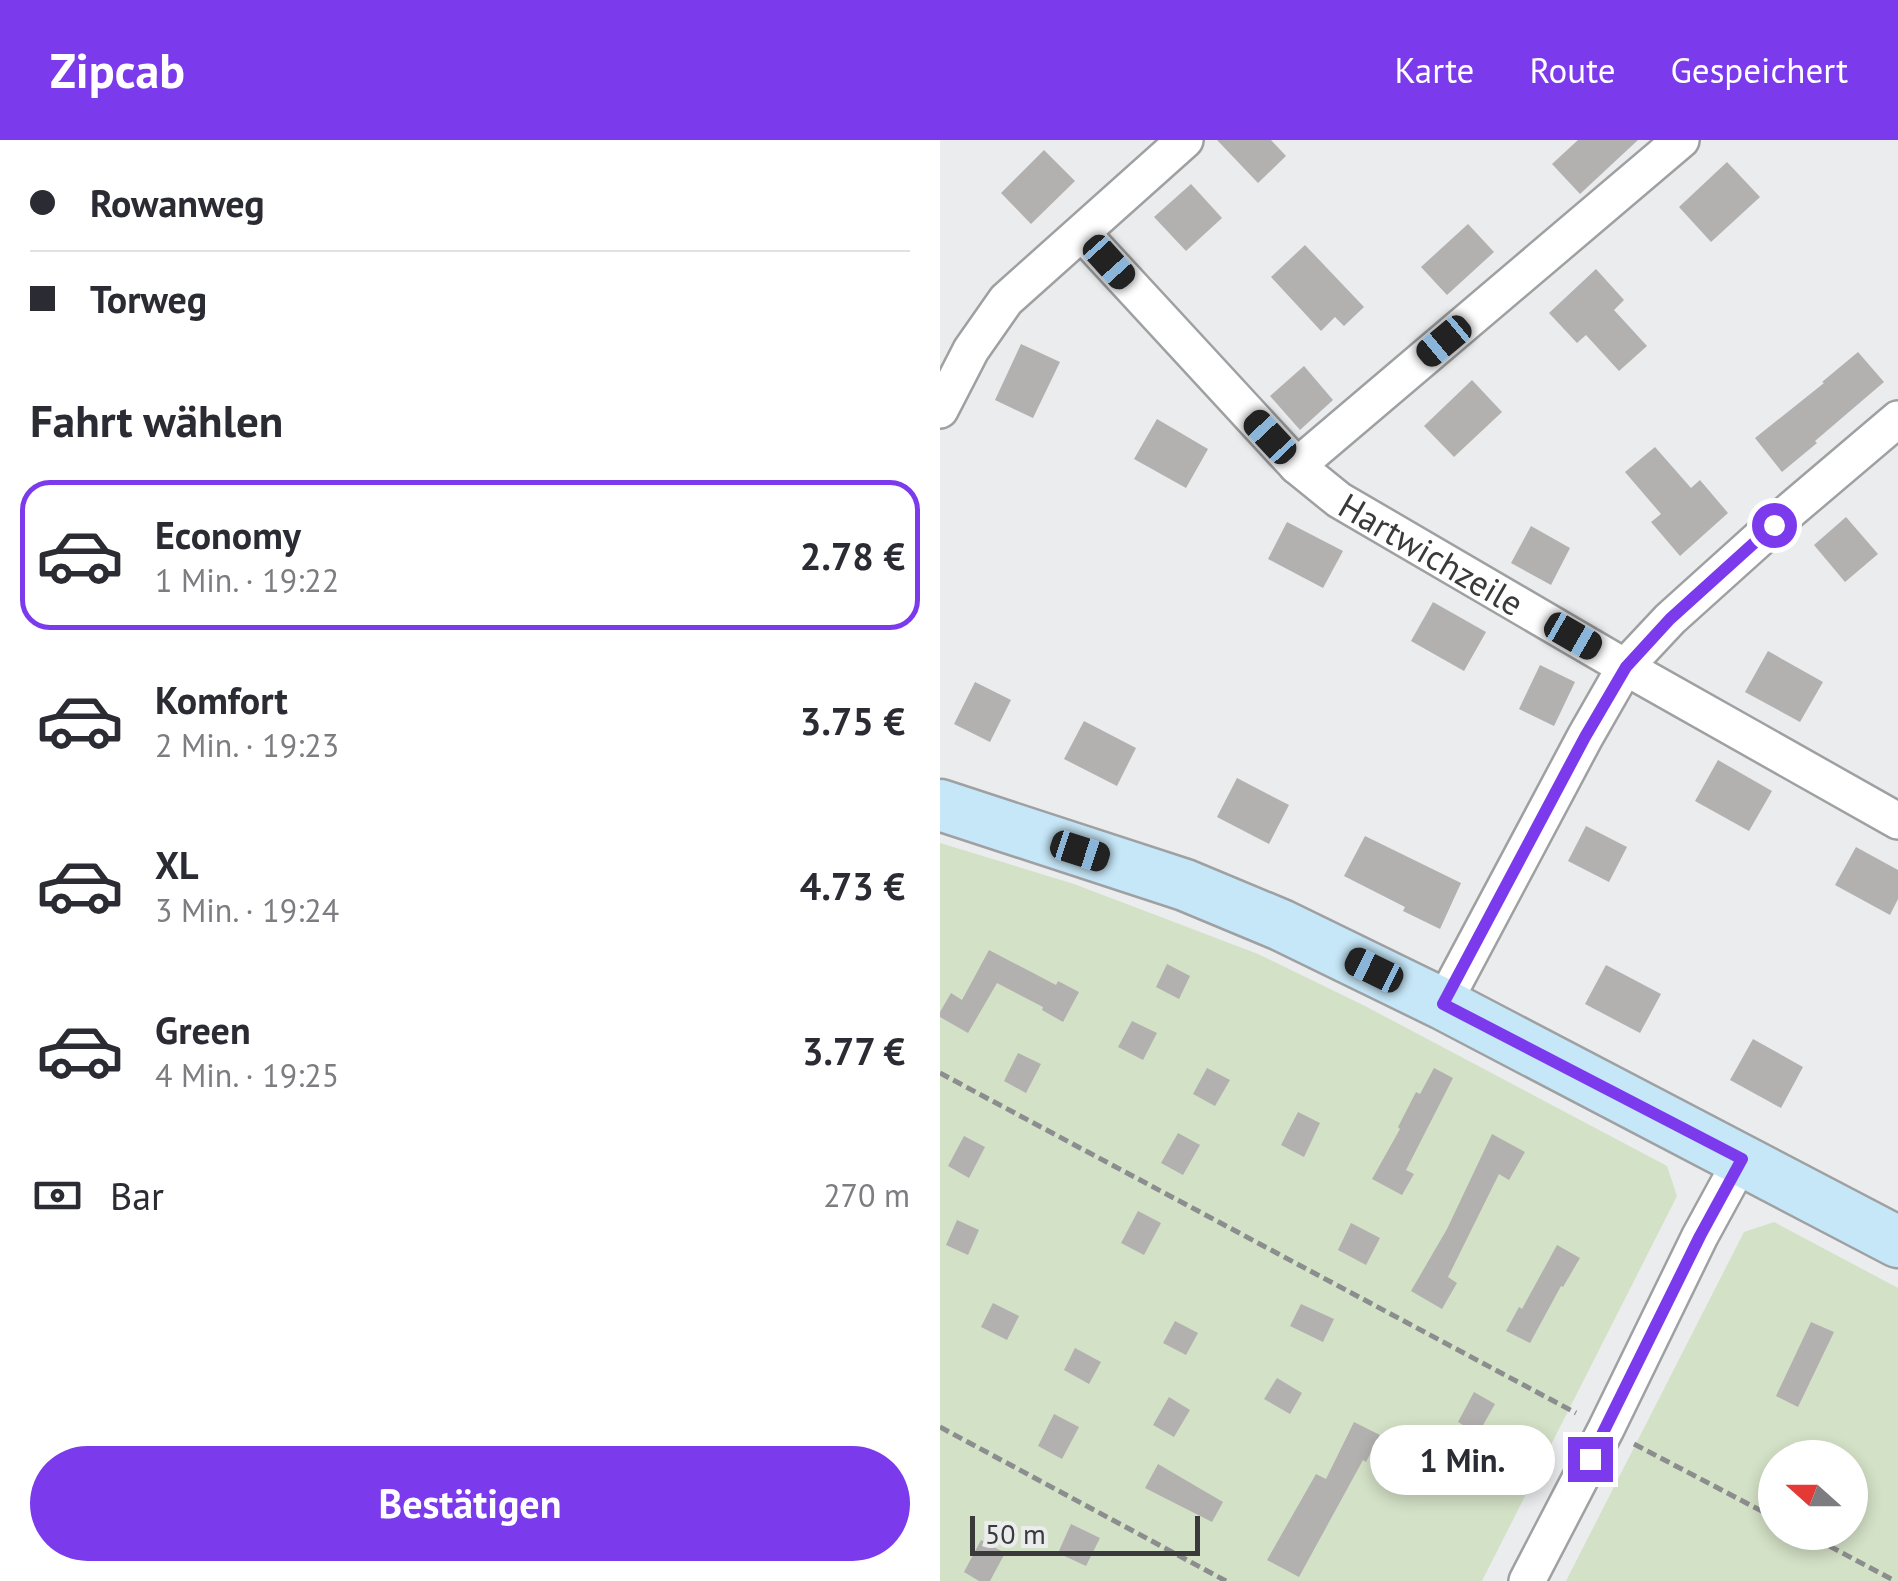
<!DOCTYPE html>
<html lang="de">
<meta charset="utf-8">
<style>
body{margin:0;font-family:"PT Sans",sans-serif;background:#f2f2f3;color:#2b2b33;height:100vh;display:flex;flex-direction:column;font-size:38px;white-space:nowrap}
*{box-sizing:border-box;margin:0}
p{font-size:32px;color:#7c7c81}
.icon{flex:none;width:55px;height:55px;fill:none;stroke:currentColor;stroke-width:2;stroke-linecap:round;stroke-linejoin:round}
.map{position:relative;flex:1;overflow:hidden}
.drawer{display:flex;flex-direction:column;background:#fff;width:940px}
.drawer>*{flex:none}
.top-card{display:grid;align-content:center;height:220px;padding:0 30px;background:#fff}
.needle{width:65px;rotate:291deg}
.buttons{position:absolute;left:818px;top:1300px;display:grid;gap:20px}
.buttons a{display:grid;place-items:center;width:110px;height:110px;border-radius:50%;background:#fff;box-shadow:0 5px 15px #0003;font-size:50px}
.scale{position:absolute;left:30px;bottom:25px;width:230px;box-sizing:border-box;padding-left:10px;border:5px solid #3a3a3b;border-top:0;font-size:28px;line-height:35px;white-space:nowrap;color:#3a3a3b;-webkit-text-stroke:8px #ebeced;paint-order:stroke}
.end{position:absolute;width:45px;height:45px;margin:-22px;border:12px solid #7c3aed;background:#fff;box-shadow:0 0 0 5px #fff}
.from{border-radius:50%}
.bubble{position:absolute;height:70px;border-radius:35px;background:#fff;box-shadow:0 5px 15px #0003;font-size:32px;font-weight:800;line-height:70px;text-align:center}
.car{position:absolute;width:30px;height:60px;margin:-30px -15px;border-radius:12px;box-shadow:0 0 8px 2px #0007;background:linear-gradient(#222 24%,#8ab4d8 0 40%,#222 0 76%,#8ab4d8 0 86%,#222 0)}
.top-card b{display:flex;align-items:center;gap:35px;height:95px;font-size:38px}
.top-card b+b{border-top:2px solid #e1e1e2}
.top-card i{width:25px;height:25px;background:#2b2b33}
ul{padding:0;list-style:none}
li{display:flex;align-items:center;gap:30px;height:150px;margin:0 20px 15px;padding:0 10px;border:5px solid transparent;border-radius:30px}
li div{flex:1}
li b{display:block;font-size:38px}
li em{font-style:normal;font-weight:800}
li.active{border-color:#7c3aed}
li>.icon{width:90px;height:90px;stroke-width:1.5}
h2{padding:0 30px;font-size:45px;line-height:120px}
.pay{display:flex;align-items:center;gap:25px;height:110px;padding:0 30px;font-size:38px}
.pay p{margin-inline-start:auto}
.button{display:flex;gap:20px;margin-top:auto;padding:20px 30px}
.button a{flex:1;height:115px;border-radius:60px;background:#7c3aed;color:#fff;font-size:40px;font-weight:800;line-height:115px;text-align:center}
header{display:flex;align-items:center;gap:60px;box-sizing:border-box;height:140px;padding:0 50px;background:#7c3aed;color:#fff}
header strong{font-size:48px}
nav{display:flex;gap:55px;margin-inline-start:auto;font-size:35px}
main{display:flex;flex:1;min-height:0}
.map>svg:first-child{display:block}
.green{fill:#d3e1c6;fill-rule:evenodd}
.building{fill:#b2b1b0}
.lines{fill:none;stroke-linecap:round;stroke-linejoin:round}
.street-casing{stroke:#9fa0a1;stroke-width:40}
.secondary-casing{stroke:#9fa0a1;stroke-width:55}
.path{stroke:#8c8d8e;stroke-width:5;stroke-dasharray:10 5;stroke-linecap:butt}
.street{stroke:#fff;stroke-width:35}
.secondary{stroke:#c6e7f8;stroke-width:50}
.route{stroke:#7c3aed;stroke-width:12}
.labels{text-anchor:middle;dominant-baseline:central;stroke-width:8;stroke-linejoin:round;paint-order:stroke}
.street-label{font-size:35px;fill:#3a3a3b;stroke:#ebeced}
</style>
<header>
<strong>Zipcab</strong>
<nav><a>Karte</a><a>Route</a><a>Gespeichert</a></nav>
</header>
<main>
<section class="drawer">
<div class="top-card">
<b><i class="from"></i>Rowanweg</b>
<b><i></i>Torweg</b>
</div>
<h2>Fahrt wählen</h2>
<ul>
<li class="active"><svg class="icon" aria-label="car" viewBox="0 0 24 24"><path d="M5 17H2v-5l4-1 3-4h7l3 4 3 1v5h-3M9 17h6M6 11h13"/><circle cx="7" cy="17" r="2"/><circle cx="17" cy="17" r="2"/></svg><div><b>Economy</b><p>1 Min. · 19:22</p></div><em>2.78 €</em></li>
<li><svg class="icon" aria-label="car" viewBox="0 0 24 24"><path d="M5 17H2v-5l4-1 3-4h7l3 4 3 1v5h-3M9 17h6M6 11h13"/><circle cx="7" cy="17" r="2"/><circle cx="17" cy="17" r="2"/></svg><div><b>Komfort</b><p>2 Min. · 19:23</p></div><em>3.75 €</em></li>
<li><svg class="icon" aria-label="car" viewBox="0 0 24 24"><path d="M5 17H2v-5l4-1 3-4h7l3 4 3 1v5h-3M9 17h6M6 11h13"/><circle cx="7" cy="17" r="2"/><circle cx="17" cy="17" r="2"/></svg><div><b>XL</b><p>3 Min. · 19:24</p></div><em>4.73 €</em></li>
<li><svg class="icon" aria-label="car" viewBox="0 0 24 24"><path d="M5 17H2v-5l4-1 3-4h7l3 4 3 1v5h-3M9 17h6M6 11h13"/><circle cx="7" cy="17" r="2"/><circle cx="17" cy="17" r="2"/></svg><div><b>Green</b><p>4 Min. · 19:25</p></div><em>3.77 €</em></li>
</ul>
<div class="pay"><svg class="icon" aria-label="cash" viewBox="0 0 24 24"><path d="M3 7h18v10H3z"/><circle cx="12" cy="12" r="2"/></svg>Bar<p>270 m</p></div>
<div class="button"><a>Bestätigen</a></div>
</section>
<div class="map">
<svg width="958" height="1441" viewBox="0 0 958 1441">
<rect width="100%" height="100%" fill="#ebeced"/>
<g class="green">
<path d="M0,703l134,41 184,70 107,52 302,160 10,30 -195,385h-542z"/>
<path d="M834,1082l124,66v293h-332l178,-349zM835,1318h75v74h-75z"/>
</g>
<g class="building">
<path d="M277,0h54l15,16 -28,27z"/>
<path d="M638,0h60l-58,54 -28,-30z"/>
<path d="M104,10l31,31 -44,43 -30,-31z"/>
<path d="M787,22l33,35 -49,45 -32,-35z"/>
<path d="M251,44l31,34 -36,33 -32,-34z"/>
<path d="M528,84l26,28 -47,43 -26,-28z"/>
<path d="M365,105l59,62 -20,19 -9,-9 -14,14 -50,-54z"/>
<path d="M656,129l28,31 -10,10 33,36 -28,25 -33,-36 -9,8 -28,-30z"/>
<path d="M81,204l39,18 -27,56 -38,-18z"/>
<path d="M918,212l26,30 -69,59 2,2 -35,29 -27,-34 69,-55 -2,-1z"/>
<path d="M364,226l29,34 -33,30 -30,-34z"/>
<path d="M532,240l30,32 -48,45 -30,-31z"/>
<path d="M217,279l51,30 -22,39 -52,-29z"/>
<path d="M715,307l36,41 9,-8 28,33 -48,43 -29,-34 10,-8 -36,-42z"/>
<path d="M906,377l32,37 -33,28 -31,-37z"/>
<path d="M347,382l56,29 -20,37 -55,-29z"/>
<path d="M591,386l39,22 -19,37 -40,-22z"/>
<path d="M493,462l53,30 -22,39 -53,-30z"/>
<path d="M828,511l55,31 -23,40 -55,-30z"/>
<path d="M600,525l35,17 -21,44 -35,-17z"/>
<path d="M35,542l36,18 -21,42 -36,-18z"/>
<path d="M144,581l52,27 -19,38 -53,-27z"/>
<path d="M778,620l54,31 -23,40 -54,-30z"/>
<path d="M297,638l52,27 -20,39 -52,-27z"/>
<path d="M646,686l41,21 -18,35 -41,-21z"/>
<path d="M425,696l96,47 -21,46 -37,-18 2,-4 -61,-31z"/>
<path d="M916,707l42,23v29l-8,16 -55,-30z"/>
<path d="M49,810l67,35 2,-4 21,11 -16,30 -21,-12 1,-3 -46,-24 -29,50 -28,-16v-5l11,-19 11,7z"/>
<path d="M227,824l23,12 -11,23 -23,-12z"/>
<path d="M666,825l55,29 -21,39 -55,-29z"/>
<path d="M192,881l25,12 -14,27 -25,-13z"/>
<path d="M813,899l50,28 -22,41 -51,-28z"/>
<path d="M78,913l23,11 -15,29 -22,-12z"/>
<path d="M267,928l23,12 -15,26 -22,-12z"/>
<path d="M494,928l19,10 -47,92 8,4 -12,21 -30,-16 28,-50 -2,-2 18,-35 4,2z"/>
<path d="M358,972l22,11 -16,34 -23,-12z"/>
<path d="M238,993l22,12 -17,30 -22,-12z"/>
<path d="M552,994l33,18 -16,28 -10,-6 -51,103 9,6 -15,26 -31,-18 36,-62z"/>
<path d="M24,996l21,11 -16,31 -21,-12z"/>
<path d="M198,1071l23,12 -17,32 -23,-12z"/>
<path d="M17,1080l22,10 -11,25 -22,-10z"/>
<path d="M411,1083l29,15 -14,27 -28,-15z"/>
<path d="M617,1105l23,13 -17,29 -2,-1 -31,57 -24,-12 13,-24 3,2z"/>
<path d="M53,1163l26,13 -12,24 -26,-13z"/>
<path d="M361,1164l33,15 -11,23 -33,-16z"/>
<path d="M235,1181l23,12 -12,22 -23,-12z"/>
<path d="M871,1182l23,10 -36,75 -22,-11z"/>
<path d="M135,1208l26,14 -12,22 -25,-14z"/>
<path d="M337,1238l25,15 -12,21 -26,-15z"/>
<path d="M534,1252l21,12 -17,30 -20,-12z"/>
<path d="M229,1257l21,13 -16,27 -21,-12z"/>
<path d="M114,1274l25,13 -17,32 -24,-13z"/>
<path d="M414,1282l26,13 -14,27 -3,-2 -64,117 -32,-17 49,-86 10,5z"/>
<path d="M218,1324l65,38 -11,20 -67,-34z"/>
<path d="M131,1384l29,14 -14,28 -28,-13z"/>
<path d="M41,1400l24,13 -15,28h-11l-15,-9z"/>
</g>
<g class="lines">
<g class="street-casing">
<g id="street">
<path id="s1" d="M142,93l215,233 42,34 286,167 273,154"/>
<path d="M0,270l31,-60 35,-50 179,-160"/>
<path d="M357,326l384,-326"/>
<path d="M503,864l142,-267 40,-70 45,-48 122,-110 106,-90"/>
<path d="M587,1441l79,-152 94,-193 42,-77"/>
</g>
</g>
<g class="secondary-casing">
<path id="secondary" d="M0,665l245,80 96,40 162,79 455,238"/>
</g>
<g class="path">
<path d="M0,933l636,340"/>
<path d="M0,1287l286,154"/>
<path d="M694,1304l141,74"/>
<path d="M863,1392l92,49"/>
</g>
<use href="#street" class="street"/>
<use href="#secondary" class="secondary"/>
</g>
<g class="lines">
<path class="route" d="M650,1319l110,-223 42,-77 -299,-155 142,-267 41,-70 44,-48 104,-94"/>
</g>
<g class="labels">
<g class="street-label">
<text stroke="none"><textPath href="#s1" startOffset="478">Hartwichzeile</textPath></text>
</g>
</g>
</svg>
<div class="buttons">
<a><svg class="needle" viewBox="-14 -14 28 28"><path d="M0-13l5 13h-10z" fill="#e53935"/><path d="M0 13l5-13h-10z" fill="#7c7c81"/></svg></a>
</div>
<div class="scale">50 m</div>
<i class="end from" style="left:834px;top:385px"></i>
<i class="end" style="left:650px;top:1319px"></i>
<div class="bubble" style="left:430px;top:1285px;width:185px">1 Min.</div>
<i class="car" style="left:169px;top:122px;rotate:138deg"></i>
<i class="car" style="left:504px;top:201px;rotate:230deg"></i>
<i class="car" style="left:330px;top:297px;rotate:317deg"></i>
<i class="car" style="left:633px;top:496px;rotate:120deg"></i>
<i class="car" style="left:140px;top:711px;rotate:108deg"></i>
<i class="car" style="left:434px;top:830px;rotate:296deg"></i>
</div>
</main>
